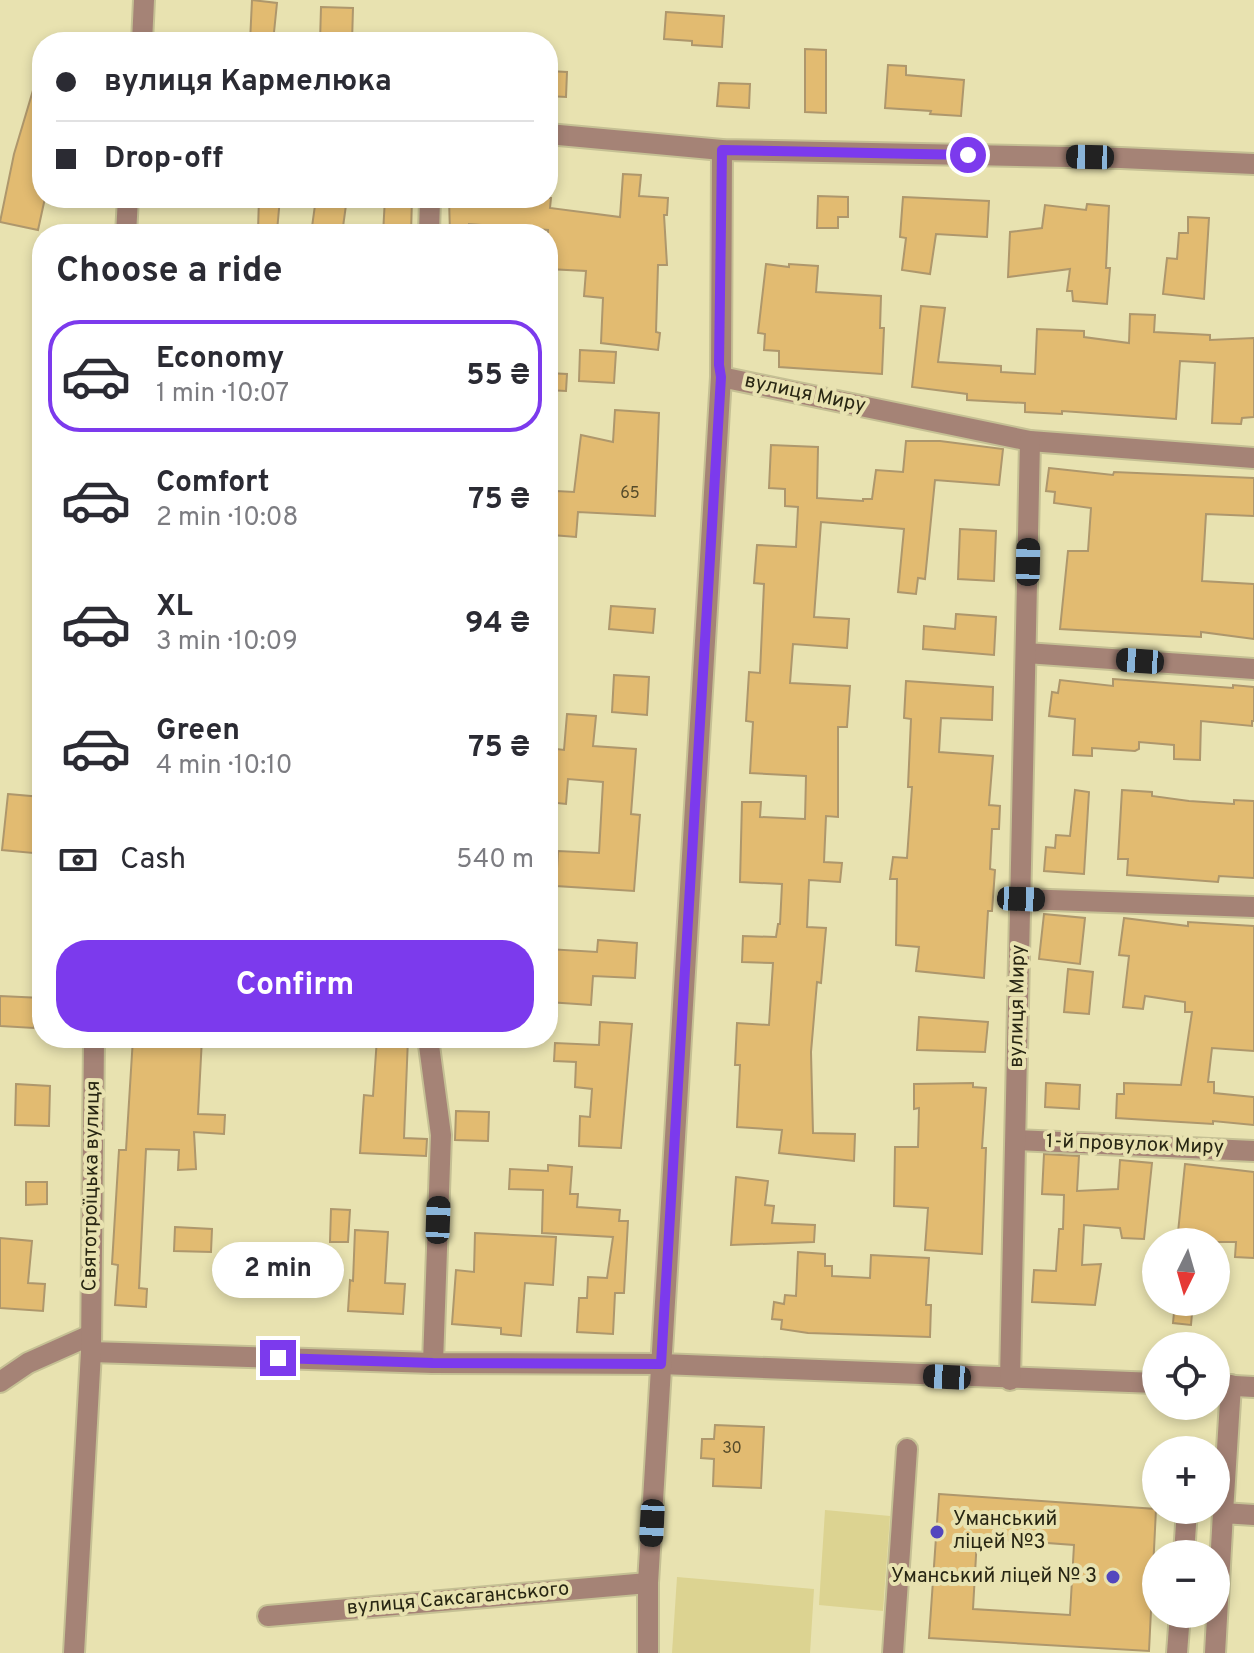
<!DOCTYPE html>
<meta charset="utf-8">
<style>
body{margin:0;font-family:Overpass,sans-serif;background:#f2f2f3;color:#2b2b33;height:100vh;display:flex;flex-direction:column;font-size:30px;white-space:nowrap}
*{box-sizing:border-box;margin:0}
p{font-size:26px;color:#7c7c81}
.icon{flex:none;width:44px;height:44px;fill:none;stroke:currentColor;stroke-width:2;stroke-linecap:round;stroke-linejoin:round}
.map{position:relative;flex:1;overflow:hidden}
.panel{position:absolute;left:32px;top:224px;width:526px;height:824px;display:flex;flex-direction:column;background:#fff;border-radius:32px;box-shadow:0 4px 12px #0003}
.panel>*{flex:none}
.top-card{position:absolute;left:32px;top:32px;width:526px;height:176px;border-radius:32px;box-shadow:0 4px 12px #0003;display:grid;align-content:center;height:176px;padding:0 24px;background:#fff}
.needle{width:52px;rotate:185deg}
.tools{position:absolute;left:1142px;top:1228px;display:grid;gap:16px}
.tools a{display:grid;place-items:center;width:88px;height:88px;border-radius:50%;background:#fff;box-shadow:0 4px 12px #0003;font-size:40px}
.end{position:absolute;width:36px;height:36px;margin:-18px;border:10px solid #7c3aed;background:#fff;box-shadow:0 0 0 4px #fff}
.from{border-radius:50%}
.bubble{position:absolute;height:56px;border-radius:28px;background:#fff;box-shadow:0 4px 12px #0003;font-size:26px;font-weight:700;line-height:56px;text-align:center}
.car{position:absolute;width:24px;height:48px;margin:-24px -12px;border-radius:10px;box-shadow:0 0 6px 2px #0007;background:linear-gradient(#222 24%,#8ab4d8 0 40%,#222 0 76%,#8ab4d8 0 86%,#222 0)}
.top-card b{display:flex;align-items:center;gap:28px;height:76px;font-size:30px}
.top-card b+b{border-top:2px solid #e1e1e2}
.top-card i{width:20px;height:20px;background:#2b2b33}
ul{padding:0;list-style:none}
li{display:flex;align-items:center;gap:24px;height:112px;margin:0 16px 12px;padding:0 8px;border:4px solid transparent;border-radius:32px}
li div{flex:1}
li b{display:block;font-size:30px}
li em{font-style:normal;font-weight:700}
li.active{border-color:#7c3aed}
li>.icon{width:72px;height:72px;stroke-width:1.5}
h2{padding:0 24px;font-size:36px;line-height:96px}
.pay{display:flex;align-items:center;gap:20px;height:88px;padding:0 24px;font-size:30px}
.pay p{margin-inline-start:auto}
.cta{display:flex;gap:16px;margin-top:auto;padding:16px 24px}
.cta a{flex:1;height:92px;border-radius:32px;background:#7c3aed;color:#fff;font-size:32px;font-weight:700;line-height:92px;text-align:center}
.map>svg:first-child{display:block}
.green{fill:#dcd391}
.building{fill:#e2bb71;stroke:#ae976c;stroke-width:2;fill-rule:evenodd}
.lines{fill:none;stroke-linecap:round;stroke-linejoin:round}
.minor-casing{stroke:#c5c094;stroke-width:24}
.minor{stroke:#a58376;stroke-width:20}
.route{stroke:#7c3aed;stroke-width:10}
.poi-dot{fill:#5346be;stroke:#e8e2b0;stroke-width:3}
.labels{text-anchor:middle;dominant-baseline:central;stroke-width:8;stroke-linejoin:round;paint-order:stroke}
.number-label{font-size:16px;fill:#564b2a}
.street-label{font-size:20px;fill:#282613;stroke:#e8e2b0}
.poi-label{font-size:20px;fill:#282613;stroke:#e8e2b0;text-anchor:start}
</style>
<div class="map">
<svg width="1254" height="1653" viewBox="0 0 1254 1653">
<rect width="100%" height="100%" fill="#e8e2b0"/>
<g class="green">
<path d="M825,1510l65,6 -7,95 -64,-6z"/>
<path d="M677,1577l137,12 -4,64h-138z"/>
</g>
<g class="building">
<path d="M252,0l25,3 -4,39h-23z"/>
<path d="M321,7l32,1 -1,34h-32z"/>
<path d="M666,12l58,4 -2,31 -30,-2v-4l-28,-2z"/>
<path d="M805,49l21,1v63l-21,-1z"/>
<path d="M888,65l18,1v9l58,5 -3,36 -31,-2 1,-3 -46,-3z"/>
<path d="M548,71l19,1 -1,25 -18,-1z"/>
<path d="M37,77l5,1v120h3l-7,32 -38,-8 14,-68z"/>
<path d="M719,83l31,1 -1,24 -32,-2z"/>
<path d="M623,174l18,1 -2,21 29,2 -1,17h-3l3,50h-9l-2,67 4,1 -2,17 -57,-7 2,-45 -19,-2 2,-25 -38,-2v-39l-79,-6v9h-19l-1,-35h102l-1,10 70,9z"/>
<path d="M818,196l30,1v20h-10v11h-21z"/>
<path d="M903,197l86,4 -2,36 -51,-3 -6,40 -28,-4 4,-32 -6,-1z"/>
<path d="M259,198h21l-3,33 -19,-1z"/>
<path d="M316,198h31l-5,36h-31z"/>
<path d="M385,198h27l-1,36h-28z"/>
<path d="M1087,204l22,2 -3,62h4l-3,36 -34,-3 -1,-10h-5l3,-22 -62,8 2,-45 32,-4 3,-23 41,5z"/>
<path d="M1188,217l21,1 -5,81 -41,-5 4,-36 10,1 2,-26h9z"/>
<path d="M766,264l23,3v-3l29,2 -2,26 65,4 -1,32h4l-2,46 -103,-7v-16l-15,-1 1,-16 -7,-1z"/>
<path d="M921,306l24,2 -7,54 63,4v6l34,2 2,-45 47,2v6l45,6 1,-29 25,1 -1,17 56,3v5l44,-2v79l-12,1 -1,6 -29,-1 3,-60 -35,-2 -4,58 -114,-8v3l-37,-2v-9l-58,-3v-6l-55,-7z"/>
<path d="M580,350l36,2 -2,31 -35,-2z"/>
<path d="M548,373l19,1 -1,17 -18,-1z"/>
<path d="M615,410l44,3 -4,103 -77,-4 -2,25 -24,-2 4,-44 18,1 7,-57 32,7z"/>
<path d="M906,441h34l63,8 -4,36 -64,-5 -10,99 -7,-1 -2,16 -18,-2 6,-63 -83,-7 -7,95 35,2 -2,29 -54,-4 -3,39 60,3 -3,41h-9v90l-12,-1 -2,46 18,1 -2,19 -31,-2 -2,47 19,1 -5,55 -4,-1 -6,70 2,81 42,1 -1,27 -75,-8 3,-23 -45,-3 3,-62h-5l2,-42 32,2 4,-62 -31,-1 1,-26 33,1 2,-13h2l2,-40 -42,-2 2,-80h19l-1,15 45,2 1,-43 -56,-3 3,-51 -7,-1 3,-49 11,1 4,-89 -10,-1 3,-38 39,2 2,-40 -13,-1v-17l-16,-1 2,-43 47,2 -1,51 46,3v-2h9l4,-29 27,2z"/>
<path d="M1049,468l64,7 1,-3 140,6v38l-48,-2 -4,67 52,3v55l-53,-7v5l-141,-8 8,-78h20l3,-43 -37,-5 1,-11 -9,-1z"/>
<path d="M960,529l36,2 -2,50 -36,-2z"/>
<path d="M611,606l44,3 -2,24 -44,-4z"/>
<path d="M956,614l40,3 -2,38 -71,-6 1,-23 31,3z"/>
<path d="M614,675l35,2 -2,38 -35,-3z"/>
<path d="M1113,679l120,9v-3l21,2v34h-2v5l-51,-5 -1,39 -26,-1v-14l-35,-3v7l-4,2 -43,-3v8l-19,-1 2,-36 -26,-3 3,-24 6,1 2,-13 53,6z"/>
<path d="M906,681l87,6 -1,33 -51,-2 -2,34 54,4 -4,49 11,1 -1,23h-7l-2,40 5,1 -3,41h-4l-4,67 -68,-7 3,-24 -23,-2 1,-66h-7l3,-22 14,1 5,-71h-4l3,-68 -7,-1z"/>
<path d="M567,714l29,2 -3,30 43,3 -5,65 9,1 -6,76 -78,-5 2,-35 41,2 4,-71 -35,-3 -2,25 -18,-2v-54l16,2z"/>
<path d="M1075,790l14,2 -5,82 -40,-3 2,-24 9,1 1,-13 14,1z"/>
<path d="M1122,790l30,2v4l37,5 45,3v-4l20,1v77l-35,-2 -1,6 -91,-7 1,-16h-10z"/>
<path d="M8,794l34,3v43l-8,-1 -1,14 -31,-3z"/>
<path d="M1044,914l41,4 -5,46 -41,-5z"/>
<path d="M1124,918l64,8v-4l66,4v125l-42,-3 -4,34h6v11l40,4v28l-41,-4v3l-97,-6 1,-24h7v-11l57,2 11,-73h-7v-10l-40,-6 -2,13 -20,-2 6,-51 -10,-1z"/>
<path d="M598,940l39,3 -2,35 -42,-2 -2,29 -43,-3v-53l49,3z"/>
<path d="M1068,969l25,3 -4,42 -25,-2z"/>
<path d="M0,996l42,2v20h-7l-1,10 -34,-2z"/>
<path d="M919,1017l69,5 -3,30 -68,-2z"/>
<path d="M600,1022l32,2 -11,124 -42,-2 1,-30 10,1 2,-28 -17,-2 1,-25 -22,-1 1,-18 44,2z"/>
<path d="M133,1038h69l-4,76 27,1 -1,19 -30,-2 2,37 -18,1 1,-20 -33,-1 -7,139 8,1 -1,18 -31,-2 3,-40 -6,-1 7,-114h7z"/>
<path d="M377,1038h31l-4,100 23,1 -1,17 -66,-3 4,-58 9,1z"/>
<path d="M973,1083v4l13,1 -4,60h4l-4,106 -57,-4 3,-42 -34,-2 1,-59h23l1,-39 -5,1v-25z"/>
<path d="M1046,1083l34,2 -1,24 -34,-2z"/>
<path d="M16,1084l34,2 -1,40 -34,-1z"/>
<path d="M456,1111l33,1 -1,29 -33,-1z"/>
<path d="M1044,1154l35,2 -2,35 41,-2 2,-29 32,3 -8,76 -22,-1 -2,-10 -36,-3 -2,40 19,-1 -6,41 -63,-3 2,-32 22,1 3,-42h4l1,-34 -22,-1z"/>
<path d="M1185,1164l69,8v86l-19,-1 1,-15h-59z"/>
<path d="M548,1165l24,2 -2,27h8l-1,13 43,3 -1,11h9l-4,72h-9l-2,41 -36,-2 2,-34h8l1,-21 19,1 6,-41 -71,-4 1,-43 -34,-1 1,-20 38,2z"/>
<path d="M736,1177l32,4 -3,24 9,1 -2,17 43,2 -1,17 -83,3z"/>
<path d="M26,1182h21v22l-21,1z"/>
<path d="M331,1209l19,1 -2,32h-18z"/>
<path d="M175,1227l37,2 -1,23 -37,-1z"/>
<path d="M355,1230l33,2 -3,51 20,1 -2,30 -55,-3 2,-31 3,1z"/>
<path d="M475,1233l81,4 -3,48 -28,-2 -4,53 -20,-2v-6l-49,-4 4,-54 18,2z"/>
<path d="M0,1238l32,3 -4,42 17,1 -2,27 -43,-3z"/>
<path d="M798,1252l27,2v12h7v10l38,2 1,-23 58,3 -3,47h5l-1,32 -122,-4 -27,-4 1,-9 -10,-1 2,-17 10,2 1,-9 11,1z"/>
<path d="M1175,1302h18l-2,23 -18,-2z"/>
<path d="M715,1425l49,2 -3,61 -48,-2 1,-27 -13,-1 1,-19h12z"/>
<path d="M939,1494l217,15 -7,142 -220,-13zM977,1538l97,7 -4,70 -97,-6z"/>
</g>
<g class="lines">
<g class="minor-casing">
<g id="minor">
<path d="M142,42l2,-42"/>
<path d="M548,134l174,16 399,8 133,6"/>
<path d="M126,234l2,-36"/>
<path d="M429,234l1,-36"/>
<path d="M721,377l309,64 224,17"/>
<path d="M1026,653l228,16"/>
<path d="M1021,899l233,8"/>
<path d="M428,1038l13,97 -8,228"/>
<path d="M1016,1140l238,11"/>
<path d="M91,1352l342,11 228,1 495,19"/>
<path d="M1010,1380l20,-939"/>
<path d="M0,1382l28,-19 63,-28"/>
<path d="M1216,1385l38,2"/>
<path d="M1223,1513l8,-128"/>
<path d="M1184,1554l3,-44"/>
<path d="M268,1616l380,-33"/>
<path d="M74,1653l17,-301 3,-314"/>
<path d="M648,1653v-70l73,-1206 1,-227"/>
<path d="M893,1653l14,-204"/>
<path d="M1177,1653l3,-39"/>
<path d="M1215,1653l8,-140 31,2"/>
</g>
</g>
<use href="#minor" class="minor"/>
</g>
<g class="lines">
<path class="route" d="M278,1358l155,5 228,1 60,-987 -2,-12 3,-215 246,5"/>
</g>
<g class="poi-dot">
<circle cx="937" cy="1532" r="8"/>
<circle cx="1113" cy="1577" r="8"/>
</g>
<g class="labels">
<g class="number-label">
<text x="630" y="494">65</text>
<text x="732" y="1449">30</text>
</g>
<g class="street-label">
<text transform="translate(805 394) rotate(12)">вулиця Миру</text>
<text transform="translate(1018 1006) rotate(-89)">вулиця Миру</text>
<text transform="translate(1135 1145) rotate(2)">1-й провулок Миру</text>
<text transform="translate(92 1186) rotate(-89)">Святотроїцька вулиця</text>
<text transform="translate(458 1599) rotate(-5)">вулиця Саксаганського</text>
</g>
<g class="poi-label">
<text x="953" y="1520">Уманський<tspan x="953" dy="23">ліцей №3</tspan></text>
<text x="1097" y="1577" text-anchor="end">Уманський ліцей № 3</text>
</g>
</g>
</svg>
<div class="tools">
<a><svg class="needle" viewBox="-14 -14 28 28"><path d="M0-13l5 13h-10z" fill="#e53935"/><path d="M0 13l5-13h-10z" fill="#7c7c81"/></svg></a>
<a><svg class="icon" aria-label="locate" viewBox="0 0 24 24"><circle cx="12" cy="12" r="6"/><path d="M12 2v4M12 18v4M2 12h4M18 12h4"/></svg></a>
<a>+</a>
<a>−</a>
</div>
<i class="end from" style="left:968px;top:155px"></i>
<i class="end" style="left:278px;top:1358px"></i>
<div class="bubble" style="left:212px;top:1242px;width:132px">2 min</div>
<i class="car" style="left:1090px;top:157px;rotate:271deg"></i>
<i class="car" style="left:1028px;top:562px;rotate:1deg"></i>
<i class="car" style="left:1140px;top:661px;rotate:274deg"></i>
<i class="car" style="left:1021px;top:899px;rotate:92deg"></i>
<i class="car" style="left:438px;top:1220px;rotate:2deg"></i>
<i class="car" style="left:947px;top:1377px;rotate:273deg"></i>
<i class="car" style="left:652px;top:1523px;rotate:183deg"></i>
<div class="top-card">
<b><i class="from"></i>вулиця Кармелюка</b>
<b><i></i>Drop-off</b>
</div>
<section class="panel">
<h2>Choose a ride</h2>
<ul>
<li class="active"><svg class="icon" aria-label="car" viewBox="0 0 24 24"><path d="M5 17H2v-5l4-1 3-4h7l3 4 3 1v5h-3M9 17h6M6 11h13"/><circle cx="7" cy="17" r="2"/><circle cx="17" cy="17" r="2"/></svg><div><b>Economy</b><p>1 min · 10:07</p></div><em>55 ₴</em></li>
<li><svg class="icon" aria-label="car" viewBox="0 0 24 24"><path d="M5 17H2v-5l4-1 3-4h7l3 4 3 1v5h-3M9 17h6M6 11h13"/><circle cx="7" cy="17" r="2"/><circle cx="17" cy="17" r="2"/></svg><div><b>Comfort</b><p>2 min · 10:08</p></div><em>75 ₴</em></li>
<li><svg class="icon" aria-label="car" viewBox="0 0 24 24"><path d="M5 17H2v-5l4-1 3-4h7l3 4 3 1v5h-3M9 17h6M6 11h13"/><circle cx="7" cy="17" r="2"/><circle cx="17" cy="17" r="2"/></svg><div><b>XL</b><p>3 min · 10:09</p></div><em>94 ₴</em></li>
<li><svg class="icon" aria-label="car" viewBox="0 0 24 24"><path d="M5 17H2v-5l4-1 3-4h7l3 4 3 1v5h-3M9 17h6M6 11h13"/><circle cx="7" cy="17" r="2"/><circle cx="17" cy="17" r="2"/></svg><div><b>Green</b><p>4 min · 10:10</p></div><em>75 ₴</em></li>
</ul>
<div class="pay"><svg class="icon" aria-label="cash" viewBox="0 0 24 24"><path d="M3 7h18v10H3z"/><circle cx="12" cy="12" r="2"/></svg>Cash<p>540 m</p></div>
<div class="cta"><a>Confirm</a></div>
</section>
</div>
